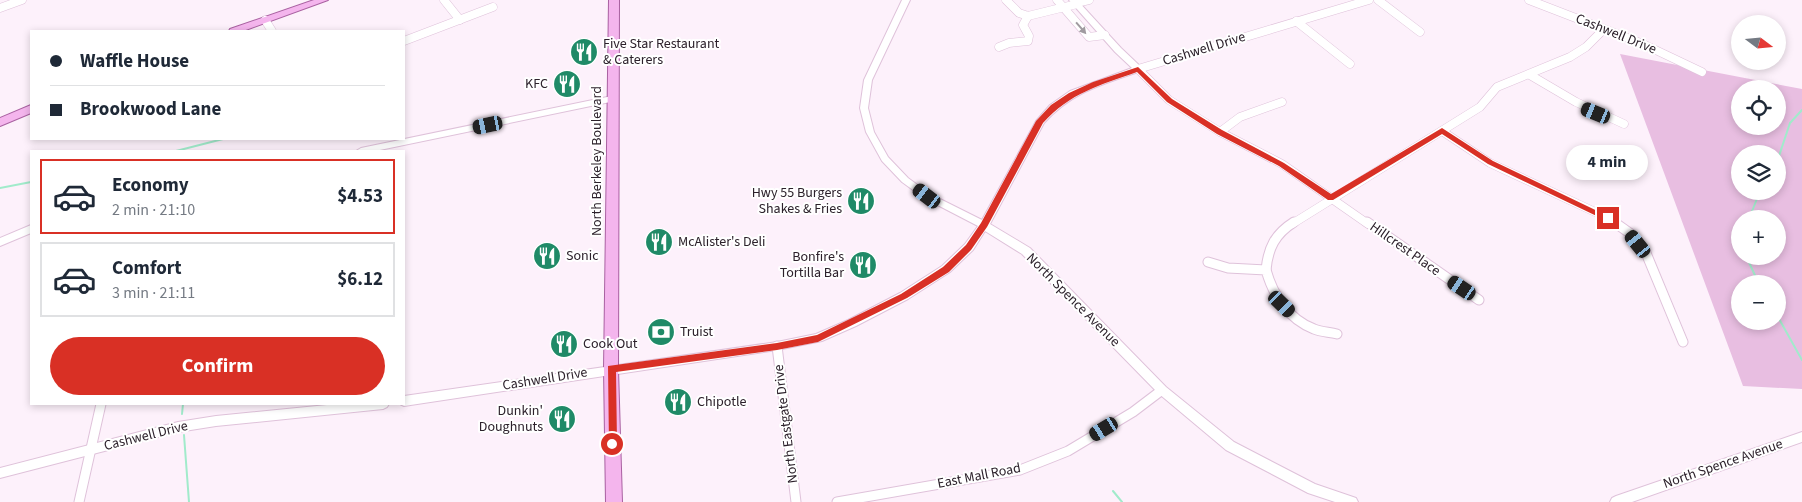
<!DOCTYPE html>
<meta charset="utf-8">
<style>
body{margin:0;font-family:"Source Sans 3",sans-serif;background:#f2f2f3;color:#1f2937;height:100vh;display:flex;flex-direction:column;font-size:19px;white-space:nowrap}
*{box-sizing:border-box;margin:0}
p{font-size:16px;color:#747a83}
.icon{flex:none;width:28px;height:28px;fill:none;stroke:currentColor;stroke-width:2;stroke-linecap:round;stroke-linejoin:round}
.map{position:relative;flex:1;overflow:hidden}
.side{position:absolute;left:30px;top:150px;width:375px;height:255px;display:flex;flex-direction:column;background:#fff;border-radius:0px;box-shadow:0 2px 8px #0003}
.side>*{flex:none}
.hud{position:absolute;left:30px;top:30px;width:375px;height:110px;border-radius:0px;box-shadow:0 2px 8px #0003;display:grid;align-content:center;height:110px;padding:0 20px;background:#fff}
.needle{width:32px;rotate:106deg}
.tools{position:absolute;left:1731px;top:15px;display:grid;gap:10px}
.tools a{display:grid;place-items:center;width:55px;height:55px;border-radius:50%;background:#fff;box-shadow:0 2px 8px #0003;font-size:25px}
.end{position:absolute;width:22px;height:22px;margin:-11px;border:6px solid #d93025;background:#fff;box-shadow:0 0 0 2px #fff}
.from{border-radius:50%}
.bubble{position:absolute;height:35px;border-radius:18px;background:#fff;box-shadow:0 2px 8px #0003;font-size:16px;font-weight:700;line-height:35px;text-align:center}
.car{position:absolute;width:15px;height:30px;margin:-15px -8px;border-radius:6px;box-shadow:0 0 4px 1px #0007;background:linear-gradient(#222 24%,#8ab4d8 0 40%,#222 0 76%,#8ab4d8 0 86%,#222 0)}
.hud b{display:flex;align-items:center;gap:18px;height:48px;font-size:19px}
.hud b+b{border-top:1px solid #e0e1e3}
.hud i{width:12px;height:12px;background:#1f2937}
ul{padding:9px 0 0;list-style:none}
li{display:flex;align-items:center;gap:15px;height:75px;margin:0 10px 8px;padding:0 10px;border:2px solid #e0e1e3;border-radius:0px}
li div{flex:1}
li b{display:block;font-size:19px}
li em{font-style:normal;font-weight:700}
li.active{border-color:#d93025}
li>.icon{width:45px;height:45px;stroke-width:1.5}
.primary-button{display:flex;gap:10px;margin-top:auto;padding:10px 20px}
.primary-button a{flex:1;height:58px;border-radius:30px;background:#d93025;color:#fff;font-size:20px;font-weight:700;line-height:58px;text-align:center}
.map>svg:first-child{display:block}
.green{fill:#e8bee1;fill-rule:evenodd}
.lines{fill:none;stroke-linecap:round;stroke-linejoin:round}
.stream{stroke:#a1ebcb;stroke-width:2}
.minor-far1-casing{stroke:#dfc2da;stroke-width:9}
.minor-casing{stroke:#dfc2da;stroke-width:11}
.tertiary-casing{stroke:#dfc2da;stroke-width:2}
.primary-casing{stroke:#a961a1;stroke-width:2}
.minor-far1{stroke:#fff;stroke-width:8}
.minor{stroke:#fff;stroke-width:9}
.tertiary{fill:#fff;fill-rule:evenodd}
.primary{fill:#f4b5ed;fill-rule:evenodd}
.oneway{fill:#a09ba0}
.route{fill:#d93025}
.labels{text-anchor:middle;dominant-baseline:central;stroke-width:4;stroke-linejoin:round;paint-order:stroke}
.street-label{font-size:14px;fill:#2c212b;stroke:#fff}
.poi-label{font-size:14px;fill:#2c212b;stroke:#fff;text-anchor:start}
</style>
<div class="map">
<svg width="1802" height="502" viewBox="0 0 1802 502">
<rect width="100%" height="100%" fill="#fdf1fb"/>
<path class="green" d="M1620,54l182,35v300l-59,-3zM1740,89h38v37h-38zM1740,154h38v37h-38zM1740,219h38v37h-38zM1740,284h38v37h-38z"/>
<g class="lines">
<g class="stream">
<path d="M176,151l47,-12"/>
<path d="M1778,159l12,-36 12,-13"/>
<path d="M0,188l31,-6"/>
<path d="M1749,219l11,-28"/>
<path d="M1746,256l13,28"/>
<path d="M1778,317l24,43"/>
<path d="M182,414l1,-10"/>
<path d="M184,435l5,67"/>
<path d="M1113,491l9,11"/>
</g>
<g class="minor-far1-casing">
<g id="minor-far1">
<path d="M444,0l16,20"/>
<path d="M1006,0l13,13 9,3 49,-12"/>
<path d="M1057,0l32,37 16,-2"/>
<path d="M1378,0l42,32"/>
<path d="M1529,0l114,44 59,28"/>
<path d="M1076,3l13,-3"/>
<path d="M0,8l22,-8"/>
<path d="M265,20l7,11"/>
<path d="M1296,21l54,43"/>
<path d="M404,41l89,-34"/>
<path d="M999,47l10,-4 19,-2 1,-5 -6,-11 5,-9"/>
<path d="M1530,75l46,27 48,22"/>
<path d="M1442,131l48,32 118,55 8,6"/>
<path d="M1220,132l20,-15 42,-15"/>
<path d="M1292,224l188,-117 17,-20 73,-30 16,-10 18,-18"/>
<path d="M1368,224l-86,-60 -62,-32 -51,-32 -31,-31 231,-69"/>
</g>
</g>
<g class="minor-casing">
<g id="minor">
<path d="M1367,222l112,78"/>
<path d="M1614,222l17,12 15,19 37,89"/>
<path d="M1208,262l20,6 38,2c7,25 22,49 48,59 7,3 15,3 23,5"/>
<path d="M1266,270c2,-22 9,-36 28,-48"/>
<path d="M777,346l19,156"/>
<path d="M79,502l22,-98"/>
<path d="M837,502l183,-32 48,-19 65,-39 29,-22"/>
</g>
</g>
<g class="tertiary-casing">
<g id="tertiary">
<path d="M902,0h8l-38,80 -4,28 6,24 14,25 20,21 22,16 52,26 54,-99 14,-16 20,-14 62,-23 -17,-16 -46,-52h8l44,48 20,19v4c-39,14 -68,20 -97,52l-54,101 40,24 136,139 68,55 81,42 41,14 2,4h-23l-27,-9 -82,-43 -68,-57 -136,-139 -37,-23 -12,19 -23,22 -42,27 -52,27 -34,15 -45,9 -373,56 -4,-2h4v-8l373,-54 39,-8 32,-14 52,-27 42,-27 23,-22 13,-18 -54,-28 -22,-16 -20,-21 -16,-29 -6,-24 4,-28z"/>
<path d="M612,96l4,3 -1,2 -240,50h-19l5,-3z"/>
<path d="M31,225v8l-31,13v-8z"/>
<path d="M337,404h52l-2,3 -4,2 -167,17 -38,6 -178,46v-10l178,-46 38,-6z"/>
<path d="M1802,432v10l-170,60h-22l2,-4 4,-2z"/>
</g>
</g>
<g class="primary-casing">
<g id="primary">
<path d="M314,0h14l-85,31h-14l1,-2z"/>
<path d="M609,0h10l-1,369 4,133h-16l-2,-133z"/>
<path d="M31,105v8l-31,13v-8z"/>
</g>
</g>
<use href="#minor-far1" class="minor-far1"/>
<use href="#minor" class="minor"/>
<use href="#tertiary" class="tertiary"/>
<use href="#primary" class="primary"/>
</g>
<defs><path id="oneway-solid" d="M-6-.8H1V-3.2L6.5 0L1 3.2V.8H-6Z" transform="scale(1.25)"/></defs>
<use class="oneway" href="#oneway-solid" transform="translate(1081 28) rotate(49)"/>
<path class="route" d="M1138,67l34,32 50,31 62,33 47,31 111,-66 51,33 119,57 -1,2h-6l-117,-56 -46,-30 -109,66h-5l-49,-34 -62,-32 -50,-32 -30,-30c-37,13 -67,21 -94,51l-56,104 -16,23 -22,22 -42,26 -89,44 -41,8 -161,22 1,72 -5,4 -3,-1 -1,-81 169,-23 40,-8 84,-41 42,-27 23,-22 15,-22 55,-102 15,-16 18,-12 24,-11z"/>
<defs>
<g id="restaurant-disc" transform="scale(1.4375)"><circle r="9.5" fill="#1f8a67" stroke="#fff"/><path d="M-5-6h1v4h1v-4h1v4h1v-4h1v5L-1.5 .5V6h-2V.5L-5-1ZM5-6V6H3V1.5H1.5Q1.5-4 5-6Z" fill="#fff"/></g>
<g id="bank-disc" transform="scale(1.4375)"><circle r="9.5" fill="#1f8a67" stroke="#fff"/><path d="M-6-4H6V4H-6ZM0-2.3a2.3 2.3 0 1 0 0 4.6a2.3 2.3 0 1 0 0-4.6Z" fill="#fff"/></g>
</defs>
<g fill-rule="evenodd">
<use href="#restaurant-disc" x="584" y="52"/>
<use href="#restaurant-disc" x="567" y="84"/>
<use href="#restaurant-disc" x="861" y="201"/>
<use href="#restaurant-disc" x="659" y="242"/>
<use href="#restaurant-disc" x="547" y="256"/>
<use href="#restaurant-disc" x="863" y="265"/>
<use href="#bank-disc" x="661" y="332"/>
<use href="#restaurant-disc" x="564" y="344"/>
<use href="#restaurant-disc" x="678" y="402"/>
<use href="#restaurant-disc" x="562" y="419"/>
</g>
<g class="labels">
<g class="street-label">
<text transform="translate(1616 34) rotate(22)">Cashwell Drive</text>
<text transform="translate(1204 49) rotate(-17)">Cashwell Drive</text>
<text transform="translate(597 161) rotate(-90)">North Berkeley Boulevard</text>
<text transform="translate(1405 249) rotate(35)">Hillcrest Place</text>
<text transform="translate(1073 300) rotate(45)">North Spence Avenue</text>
<text transform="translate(545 379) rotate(-9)">Cashwell Drive</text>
<text transform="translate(786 424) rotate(-97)">North Eastgate Drive</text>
<text transform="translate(146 436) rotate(-14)">Cashwell Drive</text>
<text transform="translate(1723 464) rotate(-19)">North Spence Avenue</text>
<text transform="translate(979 476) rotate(-11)">East Mall Road</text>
</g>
<g class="poi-label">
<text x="603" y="44">Five Star Restaurant<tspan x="603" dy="16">&amp; Caterers</tspan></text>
<text x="548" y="84" text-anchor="end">KFC</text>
<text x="842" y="193" text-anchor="end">Hwy 55 Burgers<tspan x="842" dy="16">Shakes &amp; Fries</tspan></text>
<text x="678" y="242">McAlister's Deli</text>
<text x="566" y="256">Sonic</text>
<text x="844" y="257" text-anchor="end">Bonfire's<tspan x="844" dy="16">Tortilla Bar</tspan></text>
<text x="680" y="332">Truist</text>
<text x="583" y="344">Cook Out</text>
<text x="697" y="402">Chipotle</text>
<text x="543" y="411" text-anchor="end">Dunkin'<tspan x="543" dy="16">Doughnuts</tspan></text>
</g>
</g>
</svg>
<div class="tools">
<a><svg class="needle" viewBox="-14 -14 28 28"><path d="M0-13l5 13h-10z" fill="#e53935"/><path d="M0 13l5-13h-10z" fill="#747a83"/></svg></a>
<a><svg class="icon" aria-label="locate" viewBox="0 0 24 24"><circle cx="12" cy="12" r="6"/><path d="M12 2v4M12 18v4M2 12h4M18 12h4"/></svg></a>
<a><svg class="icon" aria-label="layers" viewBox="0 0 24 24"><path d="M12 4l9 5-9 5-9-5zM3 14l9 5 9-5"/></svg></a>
<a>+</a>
<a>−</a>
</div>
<i class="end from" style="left:612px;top:444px"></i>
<i class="end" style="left:1608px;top:218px"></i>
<div class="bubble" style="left:1566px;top:145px;width:82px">4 min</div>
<i class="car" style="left:1596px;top:113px;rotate:292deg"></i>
<i class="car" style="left:488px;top:125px;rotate:258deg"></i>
<i class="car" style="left:927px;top:196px;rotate:307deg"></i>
<i class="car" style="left:1638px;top:244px;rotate:321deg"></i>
<i class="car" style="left:1462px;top:288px;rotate:304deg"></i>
<i class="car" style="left:1282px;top:304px;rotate:134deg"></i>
<i class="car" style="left:1104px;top:429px;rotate:239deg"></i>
<div class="hud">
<b><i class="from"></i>Waffle House</b>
<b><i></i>Brookwood Lane</b>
</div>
<section class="side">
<ul>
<li class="active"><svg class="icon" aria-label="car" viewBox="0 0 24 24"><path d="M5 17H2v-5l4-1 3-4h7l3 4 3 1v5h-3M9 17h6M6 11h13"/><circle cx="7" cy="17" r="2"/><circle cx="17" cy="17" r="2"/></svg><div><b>Economy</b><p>2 min · 21:10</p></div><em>$4.53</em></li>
<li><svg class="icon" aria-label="car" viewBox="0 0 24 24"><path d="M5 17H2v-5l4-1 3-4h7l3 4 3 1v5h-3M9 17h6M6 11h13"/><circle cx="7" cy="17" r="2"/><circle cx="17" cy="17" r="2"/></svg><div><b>Comfort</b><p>3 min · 21:11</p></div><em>$6.12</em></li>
</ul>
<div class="primary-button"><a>Confirm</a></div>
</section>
</div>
